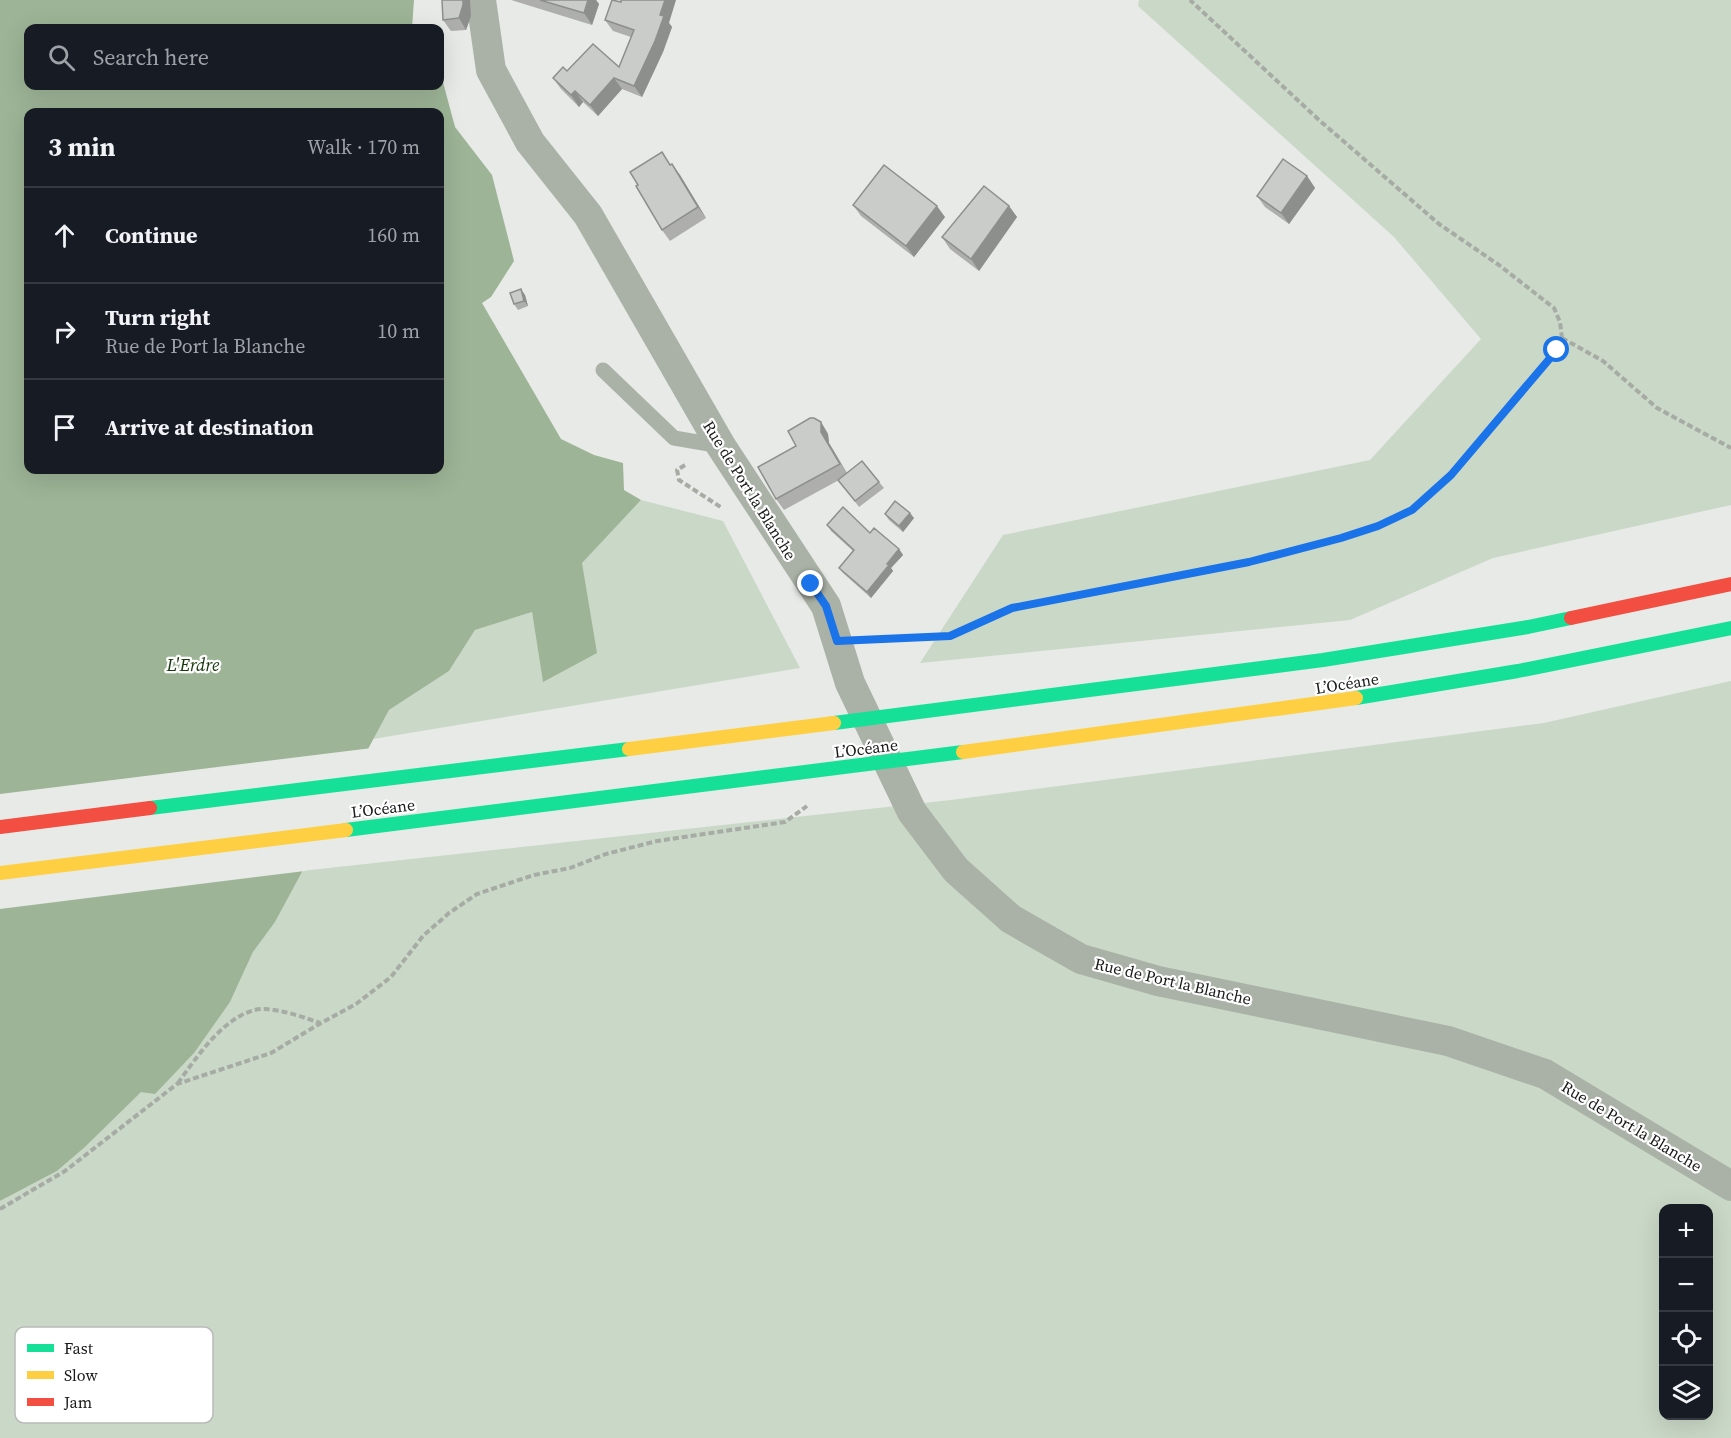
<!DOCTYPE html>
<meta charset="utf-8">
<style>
:root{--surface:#171b24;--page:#242831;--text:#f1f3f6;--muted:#9ea1a6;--line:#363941}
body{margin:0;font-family:"Source Serif 4",serif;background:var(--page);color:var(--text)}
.controls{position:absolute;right:18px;bottom:18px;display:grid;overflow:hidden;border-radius:12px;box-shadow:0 6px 24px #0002}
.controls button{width:54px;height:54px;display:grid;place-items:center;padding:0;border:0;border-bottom:2px solid var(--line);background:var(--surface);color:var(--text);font:30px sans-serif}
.stop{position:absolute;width:18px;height:18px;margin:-14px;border:4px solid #1a73e8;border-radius:50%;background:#fff}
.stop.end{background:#1a73e8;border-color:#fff;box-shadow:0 2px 6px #0008}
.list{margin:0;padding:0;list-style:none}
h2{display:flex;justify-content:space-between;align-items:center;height:78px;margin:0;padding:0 24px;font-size:26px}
h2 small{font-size:20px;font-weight:400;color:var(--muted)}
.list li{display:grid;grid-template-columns:39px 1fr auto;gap:18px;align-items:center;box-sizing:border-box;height:96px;padding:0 24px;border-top:2px solid var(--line)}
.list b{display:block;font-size:22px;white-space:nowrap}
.list p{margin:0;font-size:20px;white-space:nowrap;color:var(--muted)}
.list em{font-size:20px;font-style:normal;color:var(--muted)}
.icon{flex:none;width:33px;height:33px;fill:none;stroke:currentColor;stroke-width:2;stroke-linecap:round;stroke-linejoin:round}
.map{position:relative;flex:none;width:1731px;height:1438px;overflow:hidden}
.search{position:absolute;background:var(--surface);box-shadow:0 6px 24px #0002;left:24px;top:24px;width:420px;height:66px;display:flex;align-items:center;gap:15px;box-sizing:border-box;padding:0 21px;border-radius:12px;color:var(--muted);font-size:22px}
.panel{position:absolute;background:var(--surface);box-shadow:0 6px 24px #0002;left:24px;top:108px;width:420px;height:366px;border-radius:12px}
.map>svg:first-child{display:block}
</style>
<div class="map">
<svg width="1731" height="1438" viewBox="0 0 1731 1438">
<rect width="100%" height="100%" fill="#e7eae6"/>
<path fill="#cad8c7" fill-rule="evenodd" d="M1139 0H1731V505L1493 558 1350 620 920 663 1003 535 1370 460 1481 339 1394 237 1138 6Z
M641 500 723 521 800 668 373 739 389 710 449 671 475 630 532 612 543 681 596 653 581 563Z
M1731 681V1438H0V1201L57 1171 85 1147 230 1002 253 952 275 922 301 871 951 800 1544 723ZM1664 1208H1708V1416H1664Z"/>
<path fill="#9db496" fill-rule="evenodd" d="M0 0H414L412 28H28V86H440V71L455 127 492 175 514 261 491 297 482 303 561 439 594 455 623 463 624 490 641 500 582 563 597 653 543 682 532 612 475 630 449 671 389 710 275 922 253 952 230 1002 194 1053 155 1094 141 1092 85 1147 57 1171 0 1201ZM28 112H440V470H28Z"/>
<path fill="#e7eae6" d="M372 748 305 871 0 909V794Z"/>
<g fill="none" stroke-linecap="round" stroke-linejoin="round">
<path stroke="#a6aba4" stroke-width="4" stroke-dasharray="6 3" stroke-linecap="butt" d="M1562 338 1603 361 1657 408 1731 448
M685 465 677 470 679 480 722 508
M868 640 950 636 1012 608 1249 562 1341 538 1378 526 1412 510 1451 475 1557 349 1562 338 1560 322 1554 308 1499 265 1439 224 1319 120 1190 0
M178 1083C196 1058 229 1008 265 1009 283 1010 303 1017 320 1023
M0 1209 65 1171 177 1084 271 1053 321 1023 356 1004 391 977 423 936 449 913 477 894 534 875 570 868 606 854 657 841 785 822 807 806"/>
<path stroke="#aab2a7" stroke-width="15" d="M603 370 674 438 721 446"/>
<path stroke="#aab2a7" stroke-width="30" d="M481 0 491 70 530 142 588 215 721 446 826 606 850 683 912 812 956 870 1011 919 1081 959 1158 981 1448 1041 1545 1074 1731 1186"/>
<path stroke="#16e098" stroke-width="14" d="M1356 698 1518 671 1731 628
M834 723 1323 660 1528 627 1571 618
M150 808 629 749
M346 830 963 752"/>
<path stroke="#ffcf43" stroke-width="14" d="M629 749 834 723
M963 752 1356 698
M0 873 346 830"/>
<path stroke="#f24e42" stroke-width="14" d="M1571 618 1731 584
M0 827 150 808"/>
</g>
<path fill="#aeafad" d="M442 0H470L471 16 466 30 451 31 443 20Z
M511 0H596L599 4 592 25Z
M605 20 669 23 672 27 663 52 642 97 622 89 598 116 583 102 579 107 561 89 553 78 567 71 619 67 631 37 613 31Z
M671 165 680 175 706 218 670 241 662 230Z
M1307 176 1315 188 1289 224 1265 207 1257 196Z
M853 205 945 217 914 257 861 216Z
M1009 206 1017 217 979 271 950 249 942 237Z
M525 295 528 306 518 310 514 304Z
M821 422 828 434 829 443 847 473 879 482 884 488 859 507 839 480 784 510 776 499 796 446Z
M885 514 914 518 903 532 889 520Z
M827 525 870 533 899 549 903 555 891 568 893 571 871 598 843 573 839 568 853 551 831 531Z"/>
<path fill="#8d8f8d" d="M463 0H470L471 16 466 30 459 18Z
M588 0H596L599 4 592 25 584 13Z
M665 0H676L669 23 672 27 663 52 642 97 634 86Z
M614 78 622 89 598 116 590 105Z
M575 91 583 102 579 107 571 95Z
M672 164 680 175 706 218 698 207Z
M1307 176 1315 188 1289 224 1281 213Z
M937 206 945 217 914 257 906 246Z
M1009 206 1017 217 979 271 971 259Z
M521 289 525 295 528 306 524 301Z
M821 422 828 434 829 443 848 475 821 432Z
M910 513 914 518 903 532 899 526Z
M899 549 903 555 891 568 893 571 871 598 867 592 887 564Z"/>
<path fill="#caccc9" stroke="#8d8f8d" stroke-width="1.5" d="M442 0H463V5L459 18 443 20Z
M540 0H588L584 13Z
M612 0 621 2V0H665L660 15 664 16 655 41 634 86 614 78 590 105 575 91 571 95 553 78 563 67 567 71 593 44 619 67 634 30 605 20Z
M662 152 670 165 672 164 698 207 662 230 636 186 638 185 630 172Z
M1283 159 1307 176 1281 213 1257 196Z
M884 165 937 206 906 246 853 205Z
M984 186 1009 206 971 259 942 237Z
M521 289 524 301 514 304 510 293Z
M810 418H814L821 422V432L840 464 776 499 758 467 796 446 788 431Z
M862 461 879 482 855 501 838 480Z
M895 501 910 513 899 526 885 514Z
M843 507 870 533 874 528 899 549 887 564 889 565 867 592 839 568 854 550 827 525Z"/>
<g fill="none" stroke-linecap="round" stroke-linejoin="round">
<path stroke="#1a73e8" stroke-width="8" d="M811 584 826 606 837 641 950 636 1012 608 1249 562 1341 538 1378 526 1412 510 1451 475 1557 350"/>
</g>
<g text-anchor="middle" stroke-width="4.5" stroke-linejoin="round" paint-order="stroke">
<g font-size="16" fill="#181a18" stroke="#fff">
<text transform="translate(750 490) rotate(58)" y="6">Rue de Port la Blanche</text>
<text transform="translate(1347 683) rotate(-9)" y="6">L’Océane</text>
<text transform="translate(866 748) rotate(-7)" y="6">L’Océane</text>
<text transform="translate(383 808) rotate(-7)" y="6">L’Océane</text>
<text transform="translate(1173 981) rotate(13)" y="6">Rue de Port la Blanche</text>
<text transform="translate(1632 1126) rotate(31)" y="6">Rue de Port la Blanche</text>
</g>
<g font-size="18" font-style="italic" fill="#16370b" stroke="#fff">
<text x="193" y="671">L'Erdre</text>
</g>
</g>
<rect x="15" y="1327" width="198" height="96" rx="9" fill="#fff" stroke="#bababa" stroke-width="1.5"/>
<rect x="27" y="1344" width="27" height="8" fill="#16e098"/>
<rect x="27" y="1371" width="27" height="8" fill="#ffcf43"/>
<rect x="27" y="1398" width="27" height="8" fill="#f24e42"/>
<g font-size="16" fill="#181a18">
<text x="64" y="1354">Fast</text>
<text x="64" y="1381">Slow</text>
<text x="64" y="1408">Jam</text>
</g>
</svg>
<div class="controls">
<button>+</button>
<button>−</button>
<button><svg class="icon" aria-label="locate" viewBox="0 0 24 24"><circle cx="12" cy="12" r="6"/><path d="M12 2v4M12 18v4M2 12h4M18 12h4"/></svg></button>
<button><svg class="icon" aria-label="layers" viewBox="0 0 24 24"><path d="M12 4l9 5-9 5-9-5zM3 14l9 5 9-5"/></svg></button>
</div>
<div class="stop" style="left:1557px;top:350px"></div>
<div class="stop end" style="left:811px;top:584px"></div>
<div class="search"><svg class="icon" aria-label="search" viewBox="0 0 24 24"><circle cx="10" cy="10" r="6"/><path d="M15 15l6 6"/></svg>Search here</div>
<section class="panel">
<h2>3 min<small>Walk · 170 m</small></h2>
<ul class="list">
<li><svg class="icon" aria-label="ahead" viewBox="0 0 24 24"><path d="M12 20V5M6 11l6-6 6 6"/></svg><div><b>Continue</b></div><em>160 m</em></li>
<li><svg class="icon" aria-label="right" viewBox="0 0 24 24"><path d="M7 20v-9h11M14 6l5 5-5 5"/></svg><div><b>Turn right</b><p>Rue de Port la Blanche</p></div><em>10 m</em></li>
<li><svg class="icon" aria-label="arrive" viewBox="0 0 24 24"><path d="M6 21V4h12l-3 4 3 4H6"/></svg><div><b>Arrive at destination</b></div></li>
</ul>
</section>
</div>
